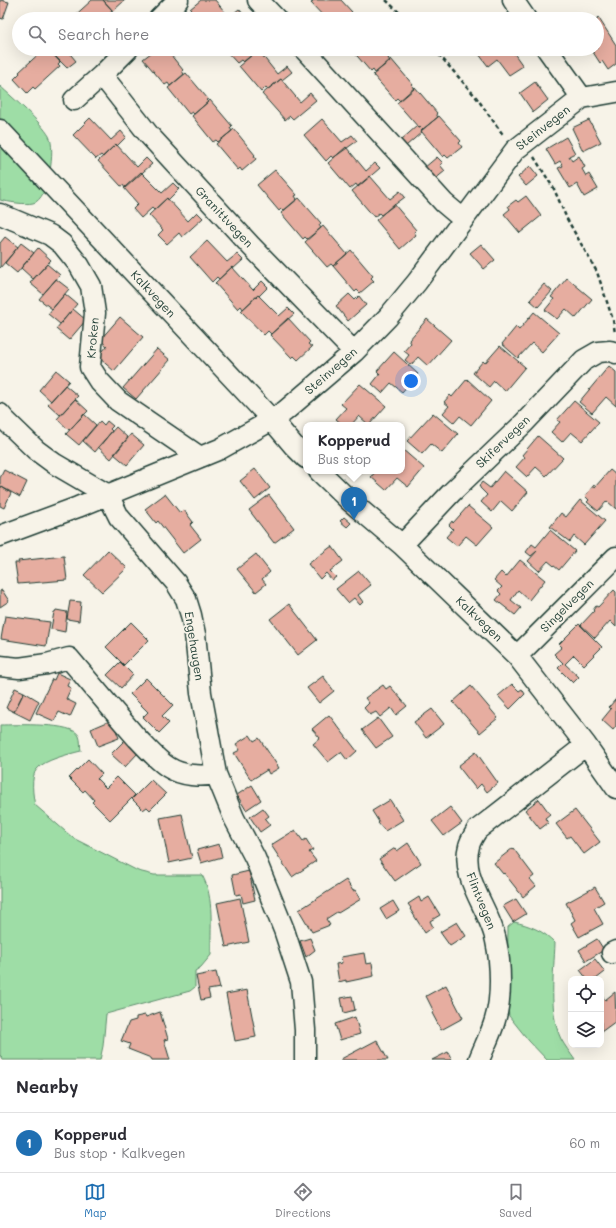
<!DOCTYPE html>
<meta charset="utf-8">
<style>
:root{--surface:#fff;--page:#f2f2f3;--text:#2b2b33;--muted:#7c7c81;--line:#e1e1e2;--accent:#1f6fb2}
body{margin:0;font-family:Mali,sans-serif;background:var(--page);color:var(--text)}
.controls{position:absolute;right:12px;bottom:12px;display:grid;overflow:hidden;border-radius:8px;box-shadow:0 4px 16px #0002}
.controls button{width:36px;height:36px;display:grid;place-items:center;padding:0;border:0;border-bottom:1px solid var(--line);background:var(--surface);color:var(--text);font:20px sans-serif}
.you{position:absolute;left:411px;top:381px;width:14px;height:14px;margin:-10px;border:3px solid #fff;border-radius:50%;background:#1a73e8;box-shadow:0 0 0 6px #1a73e833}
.badge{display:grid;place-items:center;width:26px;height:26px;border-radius:50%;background:var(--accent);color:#fff;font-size:13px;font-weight:700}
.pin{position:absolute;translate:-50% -33px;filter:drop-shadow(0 1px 2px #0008)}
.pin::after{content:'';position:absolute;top:21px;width:14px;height:12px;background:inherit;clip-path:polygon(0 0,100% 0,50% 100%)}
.popup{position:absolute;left:303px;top:422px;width:102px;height:52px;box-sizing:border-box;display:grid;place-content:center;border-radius:8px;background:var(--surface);filter:drop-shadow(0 1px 3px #0005);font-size:13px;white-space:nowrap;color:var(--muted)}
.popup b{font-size:15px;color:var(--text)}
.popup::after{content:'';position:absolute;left:50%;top:100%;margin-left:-8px;border:8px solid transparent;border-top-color:var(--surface)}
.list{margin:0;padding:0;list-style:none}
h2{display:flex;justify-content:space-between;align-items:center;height:52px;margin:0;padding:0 16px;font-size:17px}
h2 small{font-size:13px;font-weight:400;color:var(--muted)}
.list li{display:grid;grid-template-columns:26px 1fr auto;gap:12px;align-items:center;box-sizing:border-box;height:60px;padding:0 16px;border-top:1px solid var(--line)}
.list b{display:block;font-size:15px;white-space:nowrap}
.list p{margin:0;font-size:13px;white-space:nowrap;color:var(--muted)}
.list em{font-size:13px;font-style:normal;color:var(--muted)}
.icon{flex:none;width:22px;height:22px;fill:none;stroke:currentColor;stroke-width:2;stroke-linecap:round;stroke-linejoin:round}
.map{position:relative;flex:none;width:616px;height:1060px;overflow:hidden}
.search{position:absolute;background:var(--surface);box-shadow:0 4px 16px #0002;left:12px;right:12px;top:12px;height:44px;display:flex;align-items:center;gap:10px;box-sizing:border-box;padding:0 14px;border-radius:22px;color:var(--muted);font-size:15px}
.sheet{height:112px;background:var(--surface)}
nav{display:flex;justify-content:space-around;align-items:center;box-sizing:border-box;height:56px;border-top:1px solid var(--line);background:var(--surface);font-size:11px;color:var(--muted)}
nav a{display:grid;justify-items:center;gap:2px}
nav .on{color:var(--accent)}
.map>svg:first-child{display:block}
</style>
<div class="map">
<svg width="616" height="1060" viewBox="0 0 616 1060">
<rect width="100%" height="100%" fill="#f7f3e8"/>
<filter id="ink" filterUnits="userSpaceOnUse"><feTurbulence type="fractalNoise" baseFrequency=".025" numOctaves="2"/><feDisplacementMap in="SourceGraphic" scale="8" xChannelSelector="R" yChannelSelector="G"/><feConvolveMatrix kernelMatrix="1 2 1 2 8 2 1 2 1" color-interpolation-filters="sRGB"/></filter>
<g filter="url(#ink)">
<path fill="#9edda6" stroke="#5e8d6d" d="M0 86C13 98 41 122 49 136 56 148 49 200 33 203 25 205 8 202 0 200Z
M0 725C15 725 74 722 79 736 81 740 80 747 81 751 69 754 44 760 37 769 30 776 33 797 35 805L73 838 138 871 154 875H202C215 898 210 929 211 955L201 967 195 971V987L190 991 106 1014 103 1046 100 1060H3L0 1055Z
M514 922C529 925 544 931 555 943 554 972 548 1012 561 1039 565 1046 570 1053 575 1060H547L529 1041 509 1016 507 1000 508 927Z"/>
<path fill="#e6ada0" stroke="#1f3d34" d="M0 0 9 2 3 19 0 18Z
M92 0H103L112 10 110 12 112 14 107 19H71Z
M103 0H125L113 11Z
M201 0H215L229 17 239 9 244 15 240 19H199L190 9Z
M314 0H341L352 12 350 14 353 18 351 19H326L311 3Z
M569 13 573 19H559Z
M598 17 616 45V64L608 70 602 61 600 63 591 49H597V19H596Z
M44 49H48L60 62 58 64 60 66 35 89 33 87 27 93 14 79 20 73 19 72Z
M48 49H77L71 55 76 61 67 68Z
M156 49H166L183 70 182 71 184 74 170 86 168 83 165 85 143 59Z
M224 49H261L258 51V50L243 62 241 60 237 63Z
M351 49H383L389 57 388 58 390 61 375 73 373 70 371 72Z
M475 49H511L523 66 509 75 497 59 488 66Z
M258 50 277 74 287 66 292 72 282 80 281 79 268 89 266 87 261 92 239 66Z
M391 59 413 85 412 86 414 89 400 101 397 98 395 100 373 75Z
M186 73 208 99 206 100 208 102 194 114 192 112 189 114 168 88Z
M281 79 300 102 310 93 316 100 293 119 290 116 285 120 262 94Z
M535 82 548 100 533 112 520 93Z
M415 87 437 113 436 114 438 117 423 129 421 127 419 128 397 103Z
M210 100 232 126 230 128 232 131 218 142 216 140 213 142 192 116Z
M439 116 461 141 459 143 462 147 448 158 445 155 443 157 421 131Z
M90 118 111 140 121 131 126 137 117 146 116 144 103 157 101 155 96 159 73 135Z
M322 119 342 142 352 135 357 141 333 158 331 156 326 161 304 135Z
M589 120 601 142 583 151 572 128Z
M417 126 419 128 421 127 423 129 421 131 422 132 406 146 401 140Z
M234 129 255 155 254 156 256 159 242 171 240 168 238 170 216 144Z
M566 137 575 153 569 156 572 161 579 156 585 167 582 169 586 176 589 174 598 189 584 197 577 184 570 188 558 168 563 166 560 161 555 164 546 149Z
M116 144 137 167 146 158 152 164 125 188 123 185 121 186 98 161Z
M346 147 366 171 375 163 380 168 358 187 356 184 350 189 328 163Z
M437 157 443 163 440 165 445 171 434 180 424 168Z
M530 166 538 176 526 186 518 177Z
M275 170 297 195 295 196 297 199 283 211 281 209 279 211 257 185Z
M141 172 162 193 173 183 179 189 168 200 167 198 154 210 152 208 141 218 133 209 138 204 124 188Z
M370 176 390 199 400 191 405 197 381 215 379 213 374 217 352 191Z
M526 196 541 216 520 233 504 214 510 209 508 206 516 200 518 202Z
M167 198 188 221 197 212 203 218 182 237 179 233 167 244 158 235 163 230 149 215Z
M299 198 321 223 319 225 321 228 307 239 305 237 303 239 281 213Z
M394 204 416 230 414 232 416 235 400 249 376 220Z
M323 226 347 254 333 266 331 264 327 267 305 242Z
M5 237 18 247 0 268V243Z
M207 241 227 262 237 254 243 260 233 269 232 267 219 279 217 277 212 282 190 257Z
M21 243 34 253 17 273 5 263Z
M481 244 495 260 484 269 470 253Z
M38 248 51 260 33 279 21 268Z
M351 250 373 276 371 278 374 281 360 293 357 290 355 292 333 266Z
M47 264 60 275 43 294 30 283Z
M232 267 253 290 262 281 268 287 259 296 258 295 243 309 241 306 238 309 215 283Z
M567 278 592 299 576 318 566 309 557 319 545 310 554 299 551 297Z
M56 279 69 289 52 309 39 299Z
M544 284 552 291 538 307 530 300Z
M65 294 77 304 60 324 48 314Z
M349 294 355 300 359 296 366 305 348 321 336 306Z
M258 295 279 316 288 308 294 314 271 334 268 331 264 335 241 311Z
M73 309 86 320 69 340 56 329Z
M534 312 559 333 542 352 532 343 518 358 502 344 516 327 519 330Z
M120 317 143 337 114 371 98 357 107 346 100 340Z
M288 318 310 342 308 344 312 347 298 360 294 356 292 358 270 335Z
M427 319 451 340 428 366 418 357 411 365 405 360 409 355 404 351 411 343 409 340Z
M500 346 525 367 505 391 494 381 489 387 473 373 483 361 485 363Z
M157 349 170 360 136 399 123 388Z
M394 352 418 374 402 392 391 383 382 393 372 384 380 374 377 371Z
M609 366 616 372V406L606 397 592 413 579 402Z
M56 370 69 381 51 401 39 390Z
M467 379 491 401 471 425 460 416 454 423 443 413 449 406 444 402 450 395 452 397Z
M360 384 386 406 369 425 359 416 351 425H343L336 419 346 408 341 404Z
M65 385 78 396 60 415 48 404Z
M75 399 88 411 69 430 57 419Z
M574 401 599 422 582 441 571 432 562 442 551 432 560 422 557 420Z
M433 413 458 434 442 453 431 444 422 454 407 441Z
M84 414 96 425 79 445 66 434Z
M100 421 104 425 107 421 113 426 110 429 112 431 95 452 83 441Z
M116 427 128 438 111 459 98 447Z
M131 434 144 445 127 465 114 454Z
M538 436 563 458 546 476 536 467 527 477 516 467 525 457 522 455Z
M402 449 424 468 408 487 397 478 386 490 371 477 376 471H402Z
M255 469 270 488 255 500 240 481Z
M4 470 27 482 20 497 0 486V478Z
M610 470 616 475V509L607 501 598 511 587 502 589 500 585 496 594 485 595 487Z
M504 471 528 492 512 511 501 501 492 512 481 502 487 495 480 488V487L479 486 482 482 490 488Z
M0 486 11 493 4 508 0 506Z
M165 494 180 513 184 510 193 522 190 525 201 539 183 553 158 521 156 523 145 509Z
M269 495 294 528 274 543 249 510Z
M580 500 605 521 584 545 574 536 570 542 550 527 561 513 566 517Z
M468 506 493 527 477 545 466 536 457 546 446 537 453 529 449 525 452 521 453 523Z
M344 517 351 523 347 527 340 521Z
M550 530 575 551 559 570 548 561 539 571 528 561 537 551 531 556 526 552 532 544 536 547Z
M332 546 343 561 330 571 336 577 332 580 326 573 320 579 308 564Z
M108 550 127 568 102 592 84 575Z
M256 554 270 572 262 579 266 584 256 592 237 569Z
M64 556 67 580 18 584 15 563H19L18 561Z
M520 560 545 580 529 600 518 590 511 600 521 608 515 615 496 600 501 594 498 591 502 587 494 580 501 572 506 577Z
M359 571 371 585 358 595 363 602 360 605 354 598 348 603 336 589Z
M2 590 9 601 0 607V591Z
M614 590 616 592V627L610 621 595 638 581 625 594 611 593 610 596 606 598 607Z
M70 601 81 602 79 621 67 619Z
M289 604 317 640 298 655 270 619Z
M56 610 67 612 65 632 51 629 54 612H55Z
M5 616 50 622 46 646 1 639Z
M131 622 149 640 124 665 106 647Z
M579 624 602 647 584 665 574 655 565 664 579 677 573 683 558 668 563 663 554 654 562 647 559 644Z
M120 662 133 675 121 688 107 675Z
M57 673 70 679 67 686 71 688 66 699 76 704 70 717 59 712 54 721 36 713 52 679 54 680Z
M323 676 334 691 319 703 307 688Z
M146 678 173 705 162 716 169 723 159 733 143 717 148 712 130 694Z
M512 684 519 691 522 689 525 694 510 709 498 696Z
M383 685 386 689 390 686 407 706 396 715 391 708 380 717 376 712 370 715 364 708 369 703 365 698Z
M471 686 498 718 480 733 453 702Z
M15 688 24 692 14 712 6 708Z
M24 692 39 701 30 720 14 712Z
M616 699V726L613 730 602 720 611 709 609 707Z
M432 709 444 724 426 738 414 722Z
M329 715 357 751 347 760 341 752 328 762 313 744 320 738 312 729Z
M378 718 392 737 376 748 362 730Z
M112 720 119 738 98 746 91 729Z
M250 735 254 741 259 738 279 768 269 774 267 770 251 780 234 753 240 750 236 744Z
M125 740 138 753 125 767 111 754Z
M476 752 498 783 487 792 481 784 476 789 458 766Z
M88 759 102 774 97 779 106 788 117 777 135 795 110 820 92 802 94 800 85 790 83 792 69 778Z
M151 780 166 794 150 810 147 807 143 810 132 799Z
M252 785 261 800 246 810 237 795Z
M539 799 550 814 545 818 548 823 540 829 525 810Z
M390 800 403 820 385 831 378 823 379 822 372 811Z
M450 807 462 823 444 836 432 821Z
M263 808 269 816 265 819 270 825 260 832 250 817Z
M575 810 600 842 584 854 570 836 567 838 556 824Z
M182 814 192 858 169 863 160 818Z
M295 830 303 841 306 839 313 850 309 852 316 861 292 877 271 845Z
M408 843 421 863 395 881 379 859 395 848 397 851Z
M219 844 222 857 201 863 197 850Z
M513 848 534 876 530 879 536 886 523 897 504 873 503 874 494 863Z
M249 871 255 900 243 903 241 894 236 895 232 875Z
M346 880 353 891 355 890 361 899 338 913 337 912 326 919 330 925 312 932 299 910Z
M595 887 604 902 594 908 603 924 579 937 571 923 575 920 566 903Z
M419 897 421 902 429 897 440 915 430 921 433 927 425 933 410 909 411 908 408 904Z
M240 898 249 942 226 947 217 903Z
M516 899 526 914 513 922 503 906Z
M393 901 399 911 386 919 380 909Z
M457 922 466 936 450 946 440 932Z
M310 938 315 950 306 957 300 941Z
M597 939 604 950 586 961 579 950Z
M364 953 366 964 372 963 374 976 346 982V980L339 982 336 964 342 963 341 957Z
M595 959 605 972 596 979H587L580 970Z
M216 972 220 988 208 990 210 998 201 1000 196 976Z
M446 985 463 1018 441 1030 432 1013 434 1012 426 996Z
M247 990 256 1037 235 1041 226 994Z
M615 992 616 1021 601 1032V995L605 1000Z
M352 996 355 1010 344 1013 341 998Z
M160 1012 168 1039 164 1040 170 1060H152L151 1058 128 1049 130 1044 121 1041 129 1022 136 1020V1017L145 1015 146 1017Z
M355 1017 360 1034 340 1040 335 1024Z
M377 1040 388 1060H341V1059Z
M448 1052 452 1060H432Z"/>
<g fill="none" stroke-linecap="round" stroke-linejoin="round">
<defs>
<path id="minor" d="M258 0 276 19
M513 0 526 19
M159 19 178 0
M128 49 102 75 149 135 251 246 354 352
M304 49 444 203 463 219
M547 49 582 98 616 92
M74 100 102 75
M0 130 272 420 294 446 306 458
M0 214 50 235 62 244 79 265 91 286 95 313 90 367 99 381 118 401 200 457
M0 414 5 420 36 450 55 464 108 495 119 517 176 583 186 599 191 615 195 634 201 693 216 774 234 818 255 858 284 930 301 982 305 1030V1060
M319 471 350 501 402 545 517 656 586 745 616 788
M0 536 78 507 220 449 272 420 285 411 354 352 388 317 417 282 515 150 582 98
M402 545 452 492 522 425 584 360 598 352 610 351 616 353
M517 656 616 557
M0 666 19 668 47 664 69 658C92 685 114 712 137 738 147 748 157 760 168 767 182 776 201 777 216 774
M612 953 616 951
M479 1060C484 1047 491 1034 495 1020 502 998 501 964 496 941 490 909 460 879 469 846 470 841 474 835 477 830L586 745"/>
</defs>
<use href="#minor" stroke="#1f3d34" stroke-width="23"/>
<path stroke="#1f3d34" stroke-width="2.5" stroke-dasharray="4 3" stroke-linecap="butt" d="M386 0 406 19
M434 49 476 97 504 136
M534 157 554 189 567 219 597 272 613 320 615 333"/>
<use href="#minor" stroke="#f7f3e8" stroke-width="20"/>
</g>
</g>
<g text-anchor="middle" stroke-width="3.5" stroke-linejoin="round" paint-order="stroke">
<g font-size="12" fill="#1f3d34" stroke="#f7f3e8">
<text transform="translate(543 128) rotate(-38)" y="4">Steinvegen</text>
<text transform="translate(224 217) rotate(47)" y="4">Granittvegen</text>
<text transform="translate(153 294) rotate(47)" y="4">Kalkvegen</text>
<text transform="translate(93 338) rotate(-85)" y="4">Kroken</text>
<text transform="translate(331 371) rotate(-41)" y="4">Steinvegen</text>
<text transform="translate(503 442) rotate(-44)" y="4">Skifervegen</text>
<text transform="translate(567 606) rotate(-45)" y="4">Singelvegen</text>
<text transform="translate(479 619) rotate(44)" y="4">Kalkvegen</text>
<text transform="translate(194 646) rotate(81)" y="4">Engehaugen</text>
<text transform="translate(481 901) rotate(68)" y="4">Flintvegen</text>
</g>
</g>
</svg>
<div class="controls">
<button><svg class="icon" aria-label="locate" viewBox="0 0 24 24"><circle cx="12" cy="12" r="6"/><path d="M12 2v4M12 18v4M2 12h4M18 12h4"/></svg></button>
<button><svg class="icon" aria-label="layers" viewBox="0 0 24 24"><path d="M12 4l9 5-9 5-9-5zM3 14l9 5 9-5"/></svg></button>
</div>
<div class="you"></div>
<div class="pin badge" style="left:354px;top:520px">1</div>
<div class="popup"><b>Kopperud</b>Bus stop</div>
<div class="search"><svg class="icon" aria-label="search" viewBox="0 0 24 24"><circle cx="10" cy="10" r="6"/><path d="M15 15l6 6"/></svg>Search here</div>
</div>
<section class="sheet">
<h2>Nearby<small></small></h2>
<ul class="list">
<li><span class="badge">1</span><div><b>Kopperud</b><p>Bus stop · Kalkvegen</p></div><em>60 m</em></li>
</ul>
</section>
<nav>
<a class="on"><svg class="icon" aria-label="map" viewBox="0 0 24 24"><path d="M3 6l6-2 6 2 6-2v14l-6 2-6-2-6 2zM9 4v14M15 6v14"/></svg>Map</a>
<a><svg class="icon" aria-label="directions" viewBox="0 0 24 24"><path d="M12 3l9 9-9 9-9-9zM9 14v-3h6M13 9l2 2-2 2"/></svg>Directions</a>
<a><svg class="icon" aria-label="saved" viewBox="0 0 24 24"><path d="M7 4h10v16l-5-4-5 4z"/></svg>Saved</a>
</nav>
